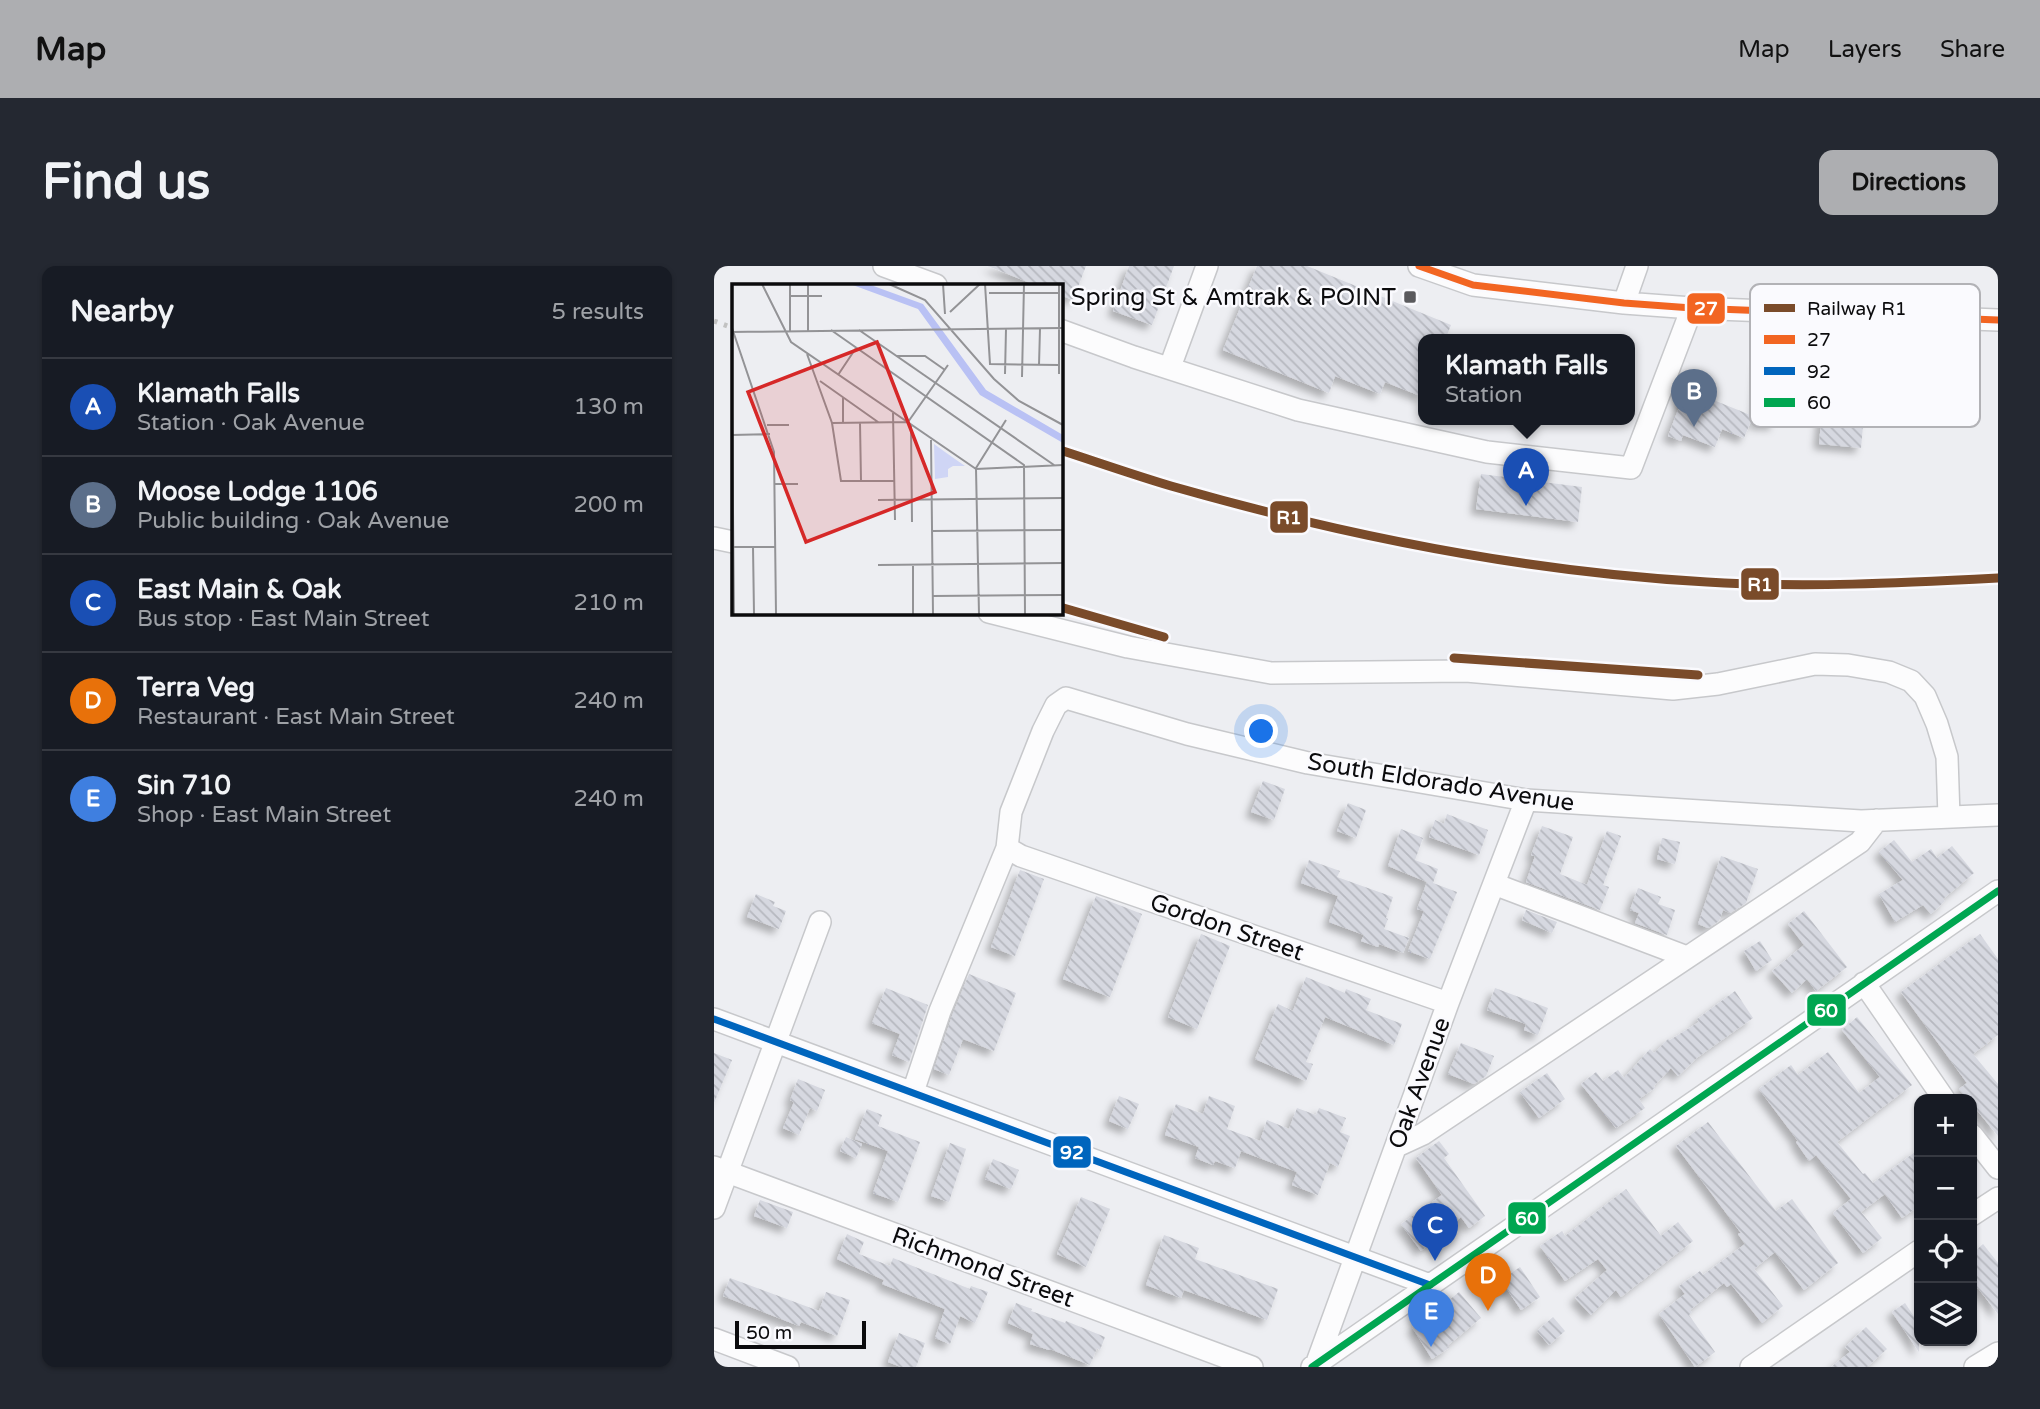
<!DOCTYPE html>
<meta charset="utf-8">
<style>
:root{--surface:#171b24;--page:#242831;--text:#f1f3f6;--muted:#9ea1a6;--line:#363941;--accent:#adaeb1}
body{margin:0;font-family:"Varela Round",sans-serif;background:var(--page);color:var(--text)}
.controls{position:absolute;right:21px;bottom:21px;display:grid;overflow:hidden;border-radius:14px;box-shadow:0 2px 5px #0004}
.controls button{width:63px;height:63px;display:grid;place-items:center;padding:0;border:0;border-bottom:2px solid var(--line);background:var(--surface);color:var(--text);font:35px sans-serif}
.scale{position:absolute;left:21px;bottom:18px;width:131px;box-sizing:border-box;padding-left:7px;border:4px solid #0b0b0d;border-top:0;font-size:19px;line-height:24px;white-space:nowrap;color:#0b0b0d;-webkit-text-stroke:5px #fafafe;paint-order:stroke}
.you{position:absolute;left:548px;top:466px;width:24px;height:24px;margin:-18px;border:5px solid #fff;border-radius:50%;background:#1a73e8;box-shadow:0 0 0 10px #1a73e833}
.badge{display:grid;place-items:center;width:46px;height:46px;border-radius:50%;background:var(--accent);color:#fff;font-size:23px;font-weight:700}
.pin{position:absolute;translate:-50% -58px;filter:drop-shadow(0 2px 4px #0008)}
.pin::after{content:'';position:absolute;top:37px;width:24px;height:21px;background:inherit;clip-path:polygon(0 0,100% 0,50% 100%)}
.popup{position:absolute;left:704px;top:68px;width:217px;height:91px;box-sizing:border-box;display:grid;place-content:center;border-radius:14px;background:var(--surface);filter:drop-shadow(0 2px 5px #0005);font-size:23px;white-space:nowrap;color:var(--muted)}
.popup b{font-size:26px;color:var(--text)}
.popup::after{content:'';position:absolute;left:50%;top:100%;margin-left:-14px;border:14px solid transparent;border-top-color:var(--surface)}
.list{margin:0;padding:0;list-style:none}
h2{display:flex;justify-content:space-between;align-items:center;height:91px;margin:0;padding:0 28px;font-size:30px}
h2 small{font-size:23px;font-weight:400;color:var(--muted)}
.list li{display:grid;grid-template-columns:46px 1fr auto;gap:21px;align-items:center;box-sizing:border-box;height:98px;padding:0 28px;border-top:2px solid var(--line)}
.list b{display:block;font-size:26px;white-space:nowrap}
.list p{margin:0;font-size:23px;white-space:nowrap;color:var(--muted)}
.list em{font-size:23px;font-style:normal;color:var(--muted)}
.icon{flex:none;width:38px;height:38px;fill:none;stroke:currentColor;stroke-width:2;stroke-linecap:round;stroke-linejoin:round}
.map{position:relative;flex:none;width:1284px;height:1101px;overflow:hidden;border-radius:14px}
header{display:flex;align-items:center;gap:42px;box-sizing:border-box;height:98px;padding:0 35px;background:var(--accent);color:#111}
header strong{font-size:33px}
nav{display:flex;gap:38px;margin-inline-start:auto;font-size:24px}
.intro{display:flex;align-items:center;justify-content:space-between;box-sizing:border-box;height:168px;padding:0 42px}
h1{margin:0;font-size:49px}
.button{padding:18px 32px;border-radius:14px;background:var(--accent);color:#111;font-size:24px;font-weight:700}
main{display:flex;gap:42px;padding:0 42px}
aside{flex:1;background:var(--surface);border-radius:14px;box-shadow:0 2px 5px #0004}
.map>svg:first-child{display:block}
</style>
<header>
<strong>Map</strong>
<nav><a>Map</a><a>Layers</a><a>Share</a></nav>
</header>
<div class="intro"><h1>Find us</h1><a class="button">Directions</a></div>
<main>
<aside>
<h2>Nearby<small>5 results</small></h2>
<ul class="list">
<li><span class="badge" style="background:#1a4fb4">A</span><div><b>Klamath Falls</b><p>Station · Oak Avenue</p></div><em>130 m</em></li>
<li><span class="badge" style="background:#5c6f8a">B</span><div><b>Moose Lodge 1106</b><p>Public building · Oak Avenue</p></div><em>200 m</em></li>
<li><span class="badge" style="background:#1a4fb4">C</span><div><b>East Main &amp; Oak</b><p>Bus stop · East Main Street</p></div><em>210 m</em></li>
<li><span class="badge" style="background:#e8710a">D</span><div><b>Terra Veg</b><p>Restaurant · East Main Street</p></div><em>240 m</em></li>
<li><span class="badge" style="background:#3f7fe0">E</span><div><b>Sin 710</b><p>Shop · East Main Street</p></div><em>240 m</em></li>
</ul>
</aside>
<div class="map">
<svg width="1284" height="1101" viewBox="0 0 1284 1101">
<defs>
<pattern id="building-back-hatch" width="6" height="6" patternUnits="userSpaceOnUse" patternTransform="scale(1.75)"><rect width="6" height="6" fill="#d6d8e0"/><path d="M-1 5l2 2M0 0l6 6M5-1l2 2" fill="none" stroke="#b6b8bf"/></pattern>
<filter id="shadow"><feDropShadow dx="-5.5" dy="5.5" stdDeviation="3.5" flood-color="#0004"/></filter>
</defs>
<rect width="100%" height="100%" fill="#edeef2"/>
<path fill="url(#building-back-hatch)" filter="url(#shadow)" d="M274 0H372L359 34 346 29V19H321Z
M415 0H460L438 59 399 45Z
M543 0H593L737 59 731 74H709V131L671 116 666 128 621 110 615 127 509 84Z
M1113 90 1155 94 1147 182 1105 178Z
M1046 94 1074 96 1071 135 1063 134 1061 159 1041 158Z
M972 123 1039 150 1030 172 1008 163 1001 181 969 169 967 175 954 170Z
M767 208 868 221 864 256 762 243Z
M549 515 571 523 560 554 537 546Z
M634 537 652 544 642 572 623 565Z
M733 548 774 564 765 589 715 571 721 554 730 558Z
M828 560 859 571 846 608 873 619 893 565 907 570 889 619 895 621 886 644 812 616 821 590 817 589Z
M687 563 709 572 701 594 724 603 719 617 743 626 716 693 694 685 710 645 703 643 713 616 674 600Z
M948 572 966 576 961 598 943 593Z
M1180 574 1198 596 1217 583 1223 592 1238 580 1260 607 1229 633 1231 635 1217 648 1209 639 1181 656 1165 628 1189 614 1165 586Z
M1007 590 1044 603 1032 637 1016 647 1009 644 1005 655 994 662 984 658Z
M595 594 626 605 623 611 679 631 672 652 674 653 670 663 695 672 689 687 665 678 664 681 647 675 650 669 615 656 624 630 587 617Z
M306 604 330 613 301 690 277 681Z
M924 622 947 631 944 638 961 644 953 669 921 657 925 647 916 644Z
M42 628 61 636 59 640 72 645 65 663 33 651Z
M382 630 428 648 396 731 349 713Z
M812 644 843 656 838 667 808 654Z
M1090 645 1133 701 1102 725 1093 713 1078 727 1058 705 1090 679 1074 658Z
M487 668 516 680 483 763 454 751Z
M1266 668 1284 693V769L1259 788 1284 818V870L1258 838V833H1253L1245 823 1253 817 1187 726Z
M1046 675 1058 694 1042 705 1030 685Z
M255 708 302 727 280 785 249 773 235 809 220 803 238 750Z
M592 711 631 727 632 723 657 733 652 744 688 758 680 779 611 751 592 796 599 798 592 815 541 793 564 738 579 745Z
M172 722 214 739 195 796 178 789 186 768 158 757Z
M781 722 834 742 824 769 810 764 812 758 773 744Z
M1021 725 1039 752 984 791 964 810 957 802 940 820 941 822 925 833 931 842 902 862 867 818 882 806 889 815 904 804 910 812 936 783 940 787 954 773 956 774 985 756 983 753Z
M1143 751 1198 819 1123 876 1149 908 1151 907 1159 917 1205 883V940L1188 952 1171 928 1147 946 1168 972 1149 987 1119 947 1137 933 1102 889 1095 895 1082 876 1084 875 1045 823 1077 799 1084 809 1114 786 1145 827 1166 811 1128 764Z
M747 777 780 790 772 810 760 818 734 808Z
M0 787 18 794 0 837Z
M833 807 851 833 825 852 806 826Z
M84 813 111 824 103 845 96 842 85 869 69 862 80 836 76 834Z
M405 830 425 838 414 863 395 855Z
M495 830 521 840 513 863 546 875 553 854 575 863 583 842 602 849 605 842 632 852 626 866 636 870 624 901 616 897 604 929 578 919 583 906 527 885 521 902 501 895 499 899 481 892 485 881 451 869 462 838 489 848Z
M153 843 168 849 164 860 206 876 184 936 159 927 174 885 141 873Z
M994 856 1062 945 1078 933 1124 997 1090 1024 1061 986 1040 1003 1069 1040 1048 1057 1017 1018 1013 1021 1010 1017 976 1044 978 1046 975 1049 1001 1086 981 1101 945 1048 971 1028 965 1020 986 1005 989 1009 1031 978 1024 968 1027 967 962 880Z
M132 871 148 878 142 892 126 885Z
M725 875 735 888 730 892 771 950 755 962 747 951 707 985 687 958 728 929 702 892Z
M236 877 252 883 235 936 217 930Z
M279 893 305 904 297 923 271 913Z
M912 923 947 970 964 956 979 975 907 1031 902 1024 877 1049 861 1032 893 1004 884 993 851 1015 826 980 848 965 851 970Z
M367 931 396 943 372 1001 343 988Z
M46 934 79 946 73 962 40 950Z
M133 968 150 976 145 988 176 1000 179 992 256 1023 257 1020 274 1026 261 1057 246 1050 236 1078 221 1072 231 1043 168 1018 170 1014 123 993Z
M450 969 485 982 481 993 564 1023 553 1054 470 1024 467 1032 432 1019Z
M1269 978 1284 997V1048L1264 1022 1258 1026V988Z
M806 1001 826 1031 807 1044 787 1014Z
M16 1012 105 1045 112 1026 136 1034 123 1070 87 1056 85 1060 9 1030Z
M745 1026 767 1052 733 1080 735 1082 718 1093 698 1061 718 1048Z
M302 1037 318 1043 317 1045 351 1057 352 1055 391 1071 386 1084 383 1082 376 1099 336 1083 335 1084 316 1078 319 1068 294 1057Z
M1191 1037 1205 1058V1086L1178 1046Z
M839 1051 851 1065 835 1079 823 1065Z
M1152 1061 1173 1083 1153 1101H1117L1136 1086 1131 1081Z
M185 1067 211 1077 202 1101H187L174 1096Z"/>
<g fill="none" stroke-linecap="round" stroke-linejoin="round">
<defs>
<path id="minor" d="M170 0 222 19
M705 0 759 19 910 37 978 42 1284 54
M910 37 923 0
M346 64 420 91 584 144 773 186 917 202 978 42
M456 101 493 0
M0 272 19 276
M275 346 414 381 557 407 752 405 959 423 1004 418 1101 398 1134 399 1175 406 1197 415 1211 430 1223 458 1233 491 1235 551
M293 582 307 590 734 737
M780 618 973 691
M1150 717 1230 833
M0 753 716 1019
M199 826 226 745 293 582 297 546 329 465 342 439 352 432 473 468 594 497 812 534 1147 555 1284 549
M1258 869 1284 902
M683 880 709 868 1146 576 1163 554
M0 901 538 1101
M0 942 106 656
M1258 949 1284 932
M0 1073 74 1101
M602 1099 734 737 812 534
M598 1101 1284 625
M1037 1101 1205 985
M1261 1101 1284 1087"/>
</defs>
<use href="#minor" stroke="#c7c8cb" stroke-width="24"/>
<use href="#minor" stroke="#fcfcfd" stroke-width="21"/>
<path stroke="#c2c2c2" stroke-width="5" stroke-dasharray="3.5 7" stroke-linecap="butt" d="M0 55 19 62
M346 184C383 196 420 209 457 220 632 270 811 306 993 316 1090 322 1187 317 1284 312
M346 341 450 371
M740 392 984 409"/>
<defs>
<path id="bus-1" d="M705 0 759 19 910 37 978 42 1284 54"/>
<path id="bus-2" d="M0 753 716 1019"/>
<path id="bus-3" d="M598 1101 1284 625"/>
</defs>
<use href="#bus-1" stroke="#fafafe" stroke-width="12"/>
<use href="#bus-2" stroke="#fafafe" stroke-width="12"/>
<use href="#bus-3" stroke="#fafafe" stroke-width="12"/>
<use href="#bus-1" stroke="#f26522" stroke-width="7"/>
<use href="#bus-2" stroke="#0065bd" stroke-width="7"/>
<use href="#bus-3" stroke="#00a651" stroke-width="7"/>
<defs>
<path id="rail-1" d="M346 184C383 196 420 209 457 220 632 270 811 306 993 316 1090 322 1187 317 1284 312
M346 341 450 371
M740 392 984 409"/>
</defs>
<use href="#rail-1" stroke="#fafafe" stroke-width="14"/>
<use href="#rail-1" stroke="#7a4b2a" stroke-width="9"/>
</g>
<rect fill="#5a5a5d" stroke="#fafafe" stroke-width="2.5" x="689" y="24" width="14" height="14" rx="3.5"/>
<g text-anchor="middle" stroke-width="5" stroke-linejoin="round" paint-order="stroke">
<g font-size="24" fill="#0b0b0d" stroke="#fafafe" text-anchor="end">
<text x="682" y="39">Spring St &amp; Amtrak &amp; POINT</text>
</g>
<g font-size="24" fill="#0b0b0d" stroke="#fafafe">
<text transform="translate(727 516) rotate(9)" y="8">South Eldorado Avenue</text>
<text transform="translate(513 661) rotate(19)" y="8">Gordon Street</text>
<text transform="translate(705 817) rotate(-70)" y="8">Oak Avenue</text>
<text transform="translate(269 1001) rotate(20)" y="8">Richmond Street</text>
</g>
</g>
<g transform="translate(18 18)">
<rect width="331" height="331" fill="#edeef2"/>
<path d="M202 160 213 168 233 182H221L216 185V193L203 195Z" fill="#cfd5f5"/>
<path d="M118 0H136L191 20 254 106 331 151V159L248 111 186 25Z" fill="#b9c1f4"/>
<path fill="none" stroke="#939396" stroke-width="2" d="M30 0 59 58 244 185 247 330M58 0V47M76 0V47M157 0 193 16 262 95 287 117 331 141M211 0 213 30M253 0 258 80 327 81M327 0V90M257 9H327M58 12H90M218 28 248 0M0 44 42 168 44 330M99 46 292 181 293 330M127 46 322 181M0 48 331 44M75 70 100 139 109 197H162M165 72H193L213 86M307 81 308 45M273 90 274 45M106 91 124 64M290 93 292 0M88 97 146 138M111 114V139M0 126 2 330M161 129 163 236M176 138 216 81M100 139 176 138M128 139 129 197M35 141H57M179 141 180 238M0 151 38 150M199 156 201 330M244 184 274 136M244 185 331 181M43 200H66M146 216 331 214M200 247 331 246M0 263H44M21 263 22 330M146 281 331 279M181 281V330M201 312 331 311"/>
<path fill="#d62828" fill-opacity="0.15" stroke="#d62828" stroke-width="3.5" d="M145 58 203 208 74 258 16 108Z"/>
<rect width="331" height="331" fill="none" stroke="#0b0b0d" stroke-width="3.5"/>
</g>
<rect x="1036" y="18" width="230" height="143" rx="10" fill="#fafafe" stroke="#b2b2b6" stroke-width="2"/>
<rect x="1050" y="38" width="31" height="8" fill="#7a4b2a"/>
<rect x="1050" y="69" width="31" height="9" fill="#f26522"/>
<rect x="1050" y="101" width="31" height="8" fill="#0065bd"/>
<rect x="1050" y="132" width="31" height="9" fill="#00a651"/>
<g font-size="19" fill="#0b0b0d">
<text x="1093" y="49">Railway R1</text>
<text x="1093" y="80">27</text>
<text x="1093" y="112">92</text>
<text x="1093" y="143">60</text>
</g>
<g stroke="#fafafe" stroke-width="2.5">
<rect x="972" y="26" width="40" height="33" rx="7" fill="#f26522"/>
<rect x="555" y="234" width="40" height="34" rx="7" fill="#7a4b2a"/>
<rect x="1026" y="301" width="40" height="34" rx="7" fill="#7a4b2a"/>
<rect x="1092" y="727" width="41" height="34" rx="7" fill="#00a651"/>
<rect x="338" y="869" width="40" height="34" rx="7" fill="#0065bd"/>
<rect x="793" y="935" width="40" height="34" rx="7" fill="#00a651"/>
</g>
<g font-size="19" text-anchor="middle" font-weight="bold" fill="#fff">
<text x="992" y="49">27</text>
<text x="575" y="258">R1</text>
<text x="1046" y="325">R1</text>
<text x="1112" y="751">60</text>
<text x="358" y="893">92</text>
<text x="813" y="959">60</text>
</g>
</svg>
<div class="controls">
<button>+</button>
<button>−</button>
<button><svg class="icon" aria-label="locate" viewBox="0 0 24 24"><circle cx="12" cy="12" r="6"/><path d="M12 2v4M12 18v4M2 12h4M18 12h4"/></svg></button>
<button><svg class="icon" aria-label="layers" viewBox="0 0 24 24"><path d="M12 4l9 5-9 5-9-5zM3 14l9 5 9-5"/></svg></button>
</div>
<div class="scale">50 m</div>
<div class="you"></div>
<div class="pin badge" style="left:812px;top:240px;background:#1a4fb4">A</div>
<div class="popup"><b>Klamath Falls</b>Station</div>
<div class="pin badge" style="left:980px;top:161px;background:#5c6f8a">B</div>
<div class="pin badge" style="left:721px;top:995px;background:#1a4fb4">C</div>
<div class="pin badge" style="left:774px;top:1045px;background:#e8710a">D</div>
<div class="pin badge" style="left:717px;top:1081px;background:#3f7fe0">E</div>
</div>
</main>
